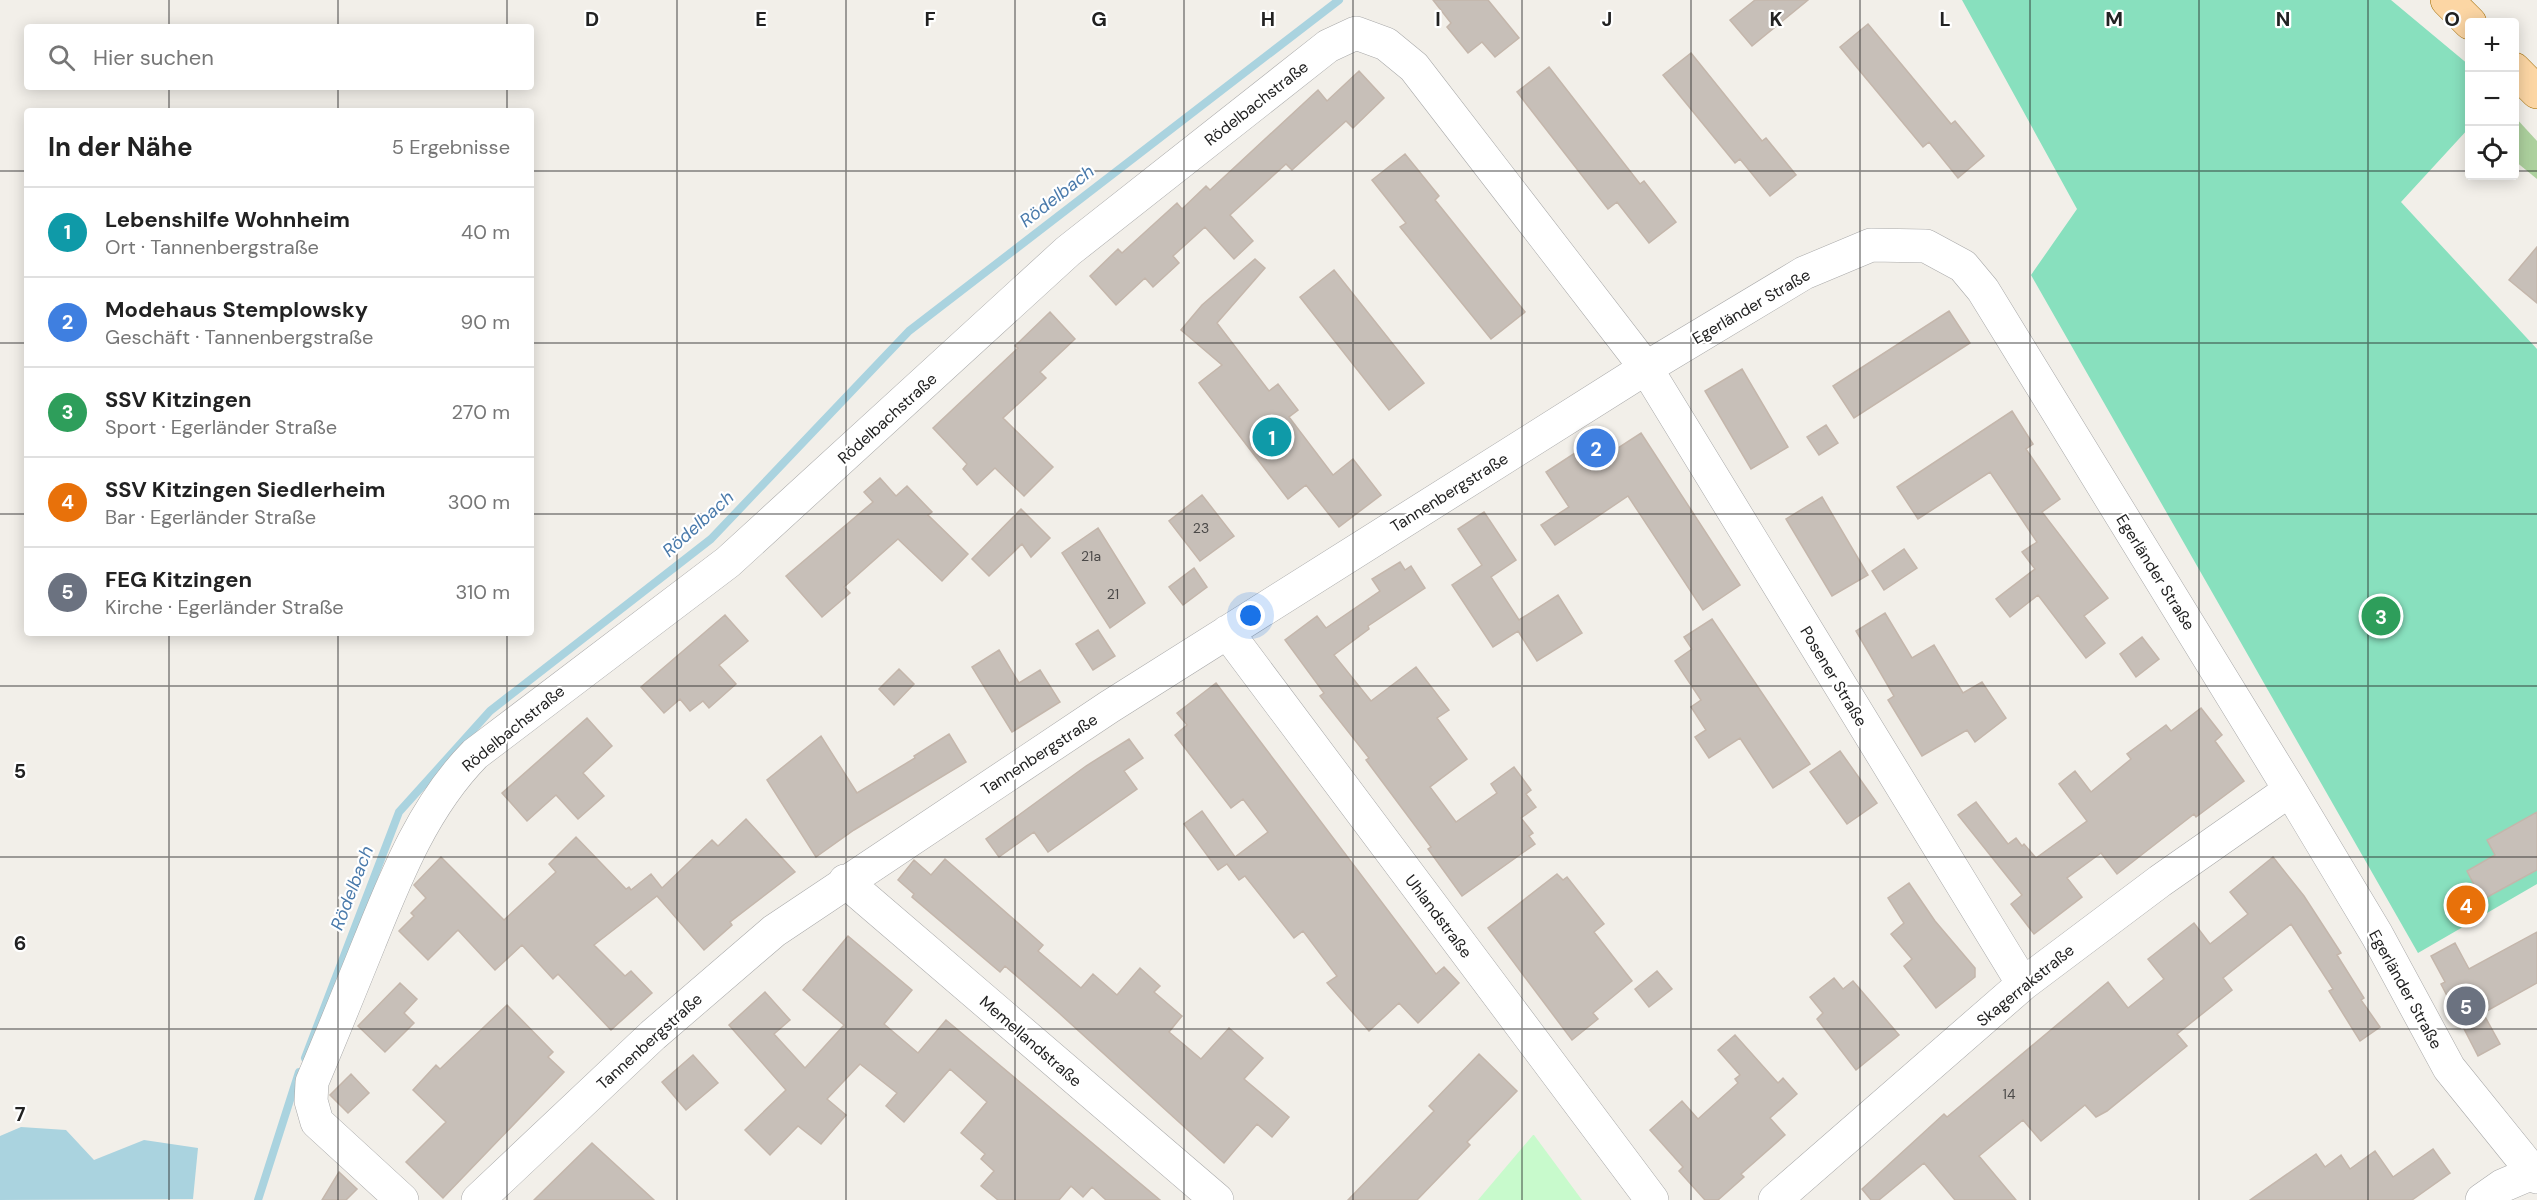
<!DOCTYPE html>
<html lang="de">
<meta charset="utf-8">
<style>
:root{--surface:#fff;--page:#f2f2f2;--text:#222;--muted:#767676;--line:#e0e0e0;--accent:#d40000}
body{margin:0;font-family:"DM Sans",sans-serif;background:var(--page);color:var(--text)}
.controls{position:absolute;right:18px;top:18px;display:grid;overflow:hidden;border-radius:6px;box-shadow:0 3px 15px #0003}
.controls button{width:54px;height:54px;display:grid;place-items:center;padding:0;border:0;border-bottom:2px solid var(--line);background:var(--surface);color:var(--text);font:30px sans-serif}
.you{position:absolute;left:1251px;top:616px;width:21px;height:21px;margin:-15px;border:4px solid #fff;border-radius:50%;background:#1a73e8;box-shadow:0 0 0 9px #1a73e833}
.badge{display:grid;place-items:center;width:39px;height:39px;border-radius:50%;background:var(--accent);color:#fff;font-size:20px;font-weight:700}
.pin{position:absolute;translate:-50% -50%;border:3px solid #fff;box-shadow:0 2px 6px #0006}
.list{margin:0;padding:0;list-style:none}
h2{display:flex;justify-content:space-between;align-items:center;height:78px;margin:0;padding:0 24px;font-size:26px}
h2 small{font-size:20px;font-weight:400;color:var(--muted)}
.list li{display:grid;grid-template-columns:39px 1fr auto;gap:18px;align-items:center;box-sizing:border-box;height:90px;padding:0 24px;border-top:2px solid var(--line)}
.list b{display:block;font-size:22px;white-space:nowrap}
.list p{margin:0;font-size:20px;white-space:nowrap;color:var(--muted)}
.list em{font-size:20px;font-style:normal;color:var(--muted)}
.icon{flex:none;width:33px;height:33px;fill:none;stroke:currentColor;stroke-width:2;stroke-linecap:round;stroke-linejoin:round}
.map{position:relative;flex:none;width:2537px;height:1200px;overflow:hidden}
.search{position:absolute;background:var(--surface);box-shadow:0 3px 15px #0003;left:24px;top:24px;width:510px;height:66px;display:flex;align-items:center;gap:15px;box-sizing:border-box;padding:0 21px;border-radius:6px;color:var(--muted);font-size:22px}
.panel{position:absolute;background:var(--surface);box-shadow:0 3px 15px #0003;left:24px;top:108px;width:510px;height:528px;border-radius:6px}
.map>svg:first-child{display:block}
</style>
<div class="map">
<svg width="2537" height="1200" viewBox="0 0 2537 1200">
<rect width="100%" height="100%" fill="#f2efe9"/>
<path fill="#add19e" d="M2515 117 2537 141V179L2515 161Z"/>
<path fill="#c8facc" d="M1534 1135 1582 1200H1478L1533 1135Z"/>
<path fill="#88e0be" d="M1962 0H2391L2469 65V128L2401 202 2537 349V884L2418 953 2031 275 2077 209Z"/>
<path fill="#aad3df" d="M21 1127 66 1130 94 1160 144 1140 198 1148 193 1199 0 1200V1136Z"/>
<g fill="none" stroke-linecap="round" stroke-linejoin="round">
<path stroke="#aad3df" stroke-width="8" d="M305 1058 399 812 490 711 711 539 909 331 1339 0
M258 1200 299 1072"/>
</g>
<path fill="#c7bfb8" stroke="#c4b6ab" stroke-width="1.5" d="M1433 0H1488L1519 38 1495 57 1482 42 1468 53 1447 27 1451 23Z
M1755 0H1808L1752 46 1730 20Z
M1868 24 1951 124 1955 121 1984 156 1958 178 1929 142 1923 147 1840 47Z
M1691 53 1762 141 1766 138 1796 175 1770 196 1740 159 1735 163 1663 75Z
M1549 67 1640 184 1644 181 1676 222 1649 243 1617 202 1608 209 1517 92Z
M1359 71 1384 98 1353 128 1346 121 1292 170 1286 164 1230 215 1253 241 1234 259 1205 227 1173 256 1179 263 1153 287 1145 278 1116 305 1090 276 1118 249 1122 253 1177 203 1182 209 1206 186 1210 190 1318 90 1327 101Z
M1405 154 1439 196 1435 200 1525 312 1491 339 1400 227 1406 223 1372 180Z
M2537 247V303L2509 280Z
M1255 259 1265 268 1217 323 1269 391 1278 384 1298 410 1289 417 1333 475 1353 459 1381 495 1339 527 1306 485 1288 499 1199 383 1222 365 1181 330 1202 305Z
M1334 270 1424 383 1389 410 1300 297Z
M1949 311 1970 343 1854 418 1833 386Z
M1050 312 1075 339 1040 372 1046 378 1003 418 1053 467 1024 496 995 468 977 485 963 469 967 464 933 428 1018 348 1015 346Z
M1742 369 1788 447 1751 469 1705 391Z
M2012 411 2033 444 2026 449 2060 499 2042 512 2108 598 2084 616 2105 643 2086 658 2038 595 2010 617 1996 599 2035 569 2022 552 2037 542 1990 472 1918 519 1897 487Z
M1826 425 1838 443 1819 455 1807 437Z
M1641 433 1740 585 1703 610 1628 496 1555 545 1541 525 1569 507 1546 472 1581 449 1592 465Z
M880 478 896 496 907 486 932 512 928 515 968 554 942 581 898 539 844 587 850 593 822 617 786 576 873 502 864 492Z
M1202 495 1234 536 1200 561 1169 521Z
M1822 497 1868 575 1832 596 1786 519Z
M1021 509 1050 538 1031 557 1022 544 989 576 972 559Z
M1484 512 1516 560 1491 577 1519 620 1558 595 1582 633 1537 661 1518 631 1493 647 1452 585 1482 565 1458 529Z
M1098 528 1145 603 1110 628 1062 553Z
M1904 549 1917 568 1884 590 1872 571Z
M1400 562 1405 570 1411 566 1425 588 1368 626 1369 629 1334 655 1371 701 1416 667 1449 710 1437 718 1467 759 1430 787 1456 822 1497 793 1491 784 1514 767 1531 790 1526 794 1536 807 1521 818 1533 833 1529 836 1535 844 1462 896 1428 849 1431 847 1366 760 1369 758 1320 696 1324 693 1285 640 1317 616 1326 628 1380 591 1372 579Z
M1194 568 1207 587 1183 605 1169 587Z
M1885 613 1912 658 1934 645 1963 693 1982 682 2006 718 1975 742 1967 730 1922 756 1888 700 1894 696 1856 631Z
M725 615 748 641 719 665 736 684 709 708 703 701 690 711 680 699 664 713 641 687Z
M1712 619 1810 764 1773 788 1740 738 1709 758 1695 737 1706 730 1691 707 1701 700 1675 661 1692 649 1684 637Z
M1098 630 1115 656 1093 670 1076 644Z
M2142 637 2159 659 2136 677 2120 654Z
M999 650 1019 683 1040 670 1060 702 1012 732 972 667Z
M899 669 914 684 894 705 879 689Z
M1216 683 1436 974 1444 967 1459 983 1418 1023 1399 1003 1369 1031 1327 983 1337 976 1303 931 1294 938 1245 876 1239 880 1227 864 1218 870 1184 824 1202 811 1235 857 1268 832 1243 799 1231 808 1175 735 1187 725 1177 713Z
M2201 708 2222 735 2215 741 2244 781 2196 817 2194 814 2117 874 2101 853 2067 878 2082 897 2034 934 2011 904 2022 895 1958 815 1976 802 2008 844 2016 838 2022 846 2024 844 2036 858 2087 821 2059 784 2075 771 2091 792 2131 759 2127 754 2166 725 2171 731Z
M587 718 612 746 583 773 604 796 578 819 556 795 527 821 502 793Z
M949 734 966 762 854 830 816 857 767 780 821 736 857 793 915 758 914 756Z
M1129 739 1143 758 1124 771 1137 789 1048 852 1034 832 999 857 986 839 1086 766Z
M1840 751 1877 803 1847 824 1810 772Z
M2537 812V870L2482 900 2467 871 2495 855 2487 840Z
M746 819 795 872 730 922 732 925 704 950 657 896 594 945 625 976 631 971 652 993 611 1030 558 974 553 979 522 945 495 970 458 930 428 960 399 931 414 916 411 913 426 898 414 885 441 857 504 920 556 872 549 864 576 837 626 889 629 887 631 890 651 874 662 888 712 840 718 846Z
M2273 857 2304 896 2341 953 2337 955 2364 998 2361 1000 2380 1027 2360 1041 2329 991 2333 989 2291 924 2223 978 2232 990 2177 1034 2187 1046 2107 1111 2096 1117 2085 1105 2041 1141 2023 1120 1979 1156 2016 1200H1955L1924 1163 1879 1200H1871L1862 1189 1944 1114 1947 1117 2108 982 2128 1008 2164 979 2148 959 2194 923 2210 944 2248 914 2230 892Z
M945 859 1043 945 1038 951 1081 988 1093 974 1117 995 1140 968 1160 986 1154 992 1182 1016 1169 1032 1201 1059 1229 1028 1263 1058 1244 1079 1289 1117 1272 1137 1257 1124 1224 1163 1059 1013 1005 966 1000 972 912 897 914 894 898 880 914 860 931 875Z
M1557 874 1563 880 1567 877 1604 924 1594 932 1632 981 1593 1013 1598 1019 1572 1040 1488 928Z
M1909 883 1935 921 1975 968V977L1936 1008 1904 966 1912 959 1891 934 1904 923 1888 898Z
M2537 932V983L2483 1013 2500 1044 2478 1056 2441 984 2445 982 2431 956 2455 943 2469 969Z
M848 936 912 990 884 1024 918 1053 946 1020 1160 1200H1106L1092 1187 1083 1197 1071 1186 1059 1200H998L981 1186 994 1171 981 1159 985 1154 961 1133 987 1102 950 1069 904 1122 886 1106 897 1093 860 1064 827 1099 846 1115 821 1144 798 1126 770 1155 745 1130 786 1090 729 1025 765 992 790 1020 774 1034 805 1068 844 1025 803 990Z
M1657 971 1672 989 1649 1007 1635 989Z
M1834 978 1843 989 1853 981 1899 1035 1856 1070 1817 1019 1823 1013 1810 997Z
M400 983 417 999 404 1013 414 1023 385 1052 358 1026Z
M507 1005 553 1052 548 1057 564 1072 443 1198 406 1162 446 1122 413 1090 436 1065 440 1069Z
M1735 1035 1778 1083 1783 1078 1797 1094 1770 1118 1785 1135 1741 1174 1744 1177 1718 1200H1705L1679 1171 1683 1167 1650 1130 1682 1101 1698 1119 1738 1083 1735 1079 1740 1075 1718 1050Z
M1479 1054 1517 1091 1467 1142 1470 1145 1417 1200H1348L1434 1111 1429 1106Z
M693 1055 718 1083 686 1110 662 1082Z
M351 1074 369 1093 348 1113 330 1095Z
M592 1143 654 1200H534Z
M2433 1149 2450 1173 2412 1200H2250L2316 1154 2325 1167 2341 1155 2350 1169 2375 1151 2393 1177Z
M339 1172 357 1189 346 1200H322Z"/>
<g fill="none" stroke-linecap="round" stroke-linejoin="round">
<defs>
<path id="minor" d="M1227 632 1652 1200
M845 881 1217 1200
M402 1200 317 1122 311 1101 312 1082C332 1035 351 988 370 941 397 874 424 806 475 754L728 562 1068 251 1328 46 1356 33 1386 44 1414 67 1646 368 2023 984
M478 1200 653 1035 774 931 1109 707 1646 368 1804 273 1871 245 1926 246 1963 266 1983 290 2290 790 2377 935 2449 1068 2537 1177
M1775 1200 2023 984 2160 881 2290 790
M2482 1200 2502 1186 2537 1171"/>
<path id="major" d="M2447 0 2470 23
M2514 69 2537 92"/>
</defs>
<use href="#minor" stroke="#a9a9a9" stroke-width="34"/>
<use href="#major" stroke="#a06b00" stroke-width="34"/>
<use href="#minor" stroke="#fff" stroke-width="33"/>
<use href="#major" stroke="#fcd6a4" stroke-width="33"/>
</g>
<path fill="none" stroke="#222" stroke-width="1.5" stroke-opacity="0.55" d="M169 0V27M338 0V27M507 0V27M677 0V1200M846 0V1200M1015 0V1200M1184 0V1200M1353 0V1200M1522 0V1200M1691 0V1200M1860 0V1200M2030 0V1200M2199 0V1200M2368 0V1200M169 87V111M338 87V111M507 87V111M0 171H27M531 171H2470M2514 171H2537M0 343H27M531 343H2537M0 514H27M531 514H2537M169 633V1200M338 633V1200M507 633V1200M0 686H2537M0 857H2537M0 1029H2537"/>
<g text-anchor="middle" stroke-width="4.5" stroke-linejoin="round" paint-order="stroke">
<g font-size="14" fill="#4b4948">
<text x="1201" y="533">23</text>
<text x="1091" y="561">21a</text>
<text x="1113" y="599">21</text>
<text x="2009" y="1099">14</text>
</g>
<g font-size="16" fill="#222" stroke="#fff">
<text transform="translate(1256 103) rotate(-38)" y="6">Rödelbachstraße</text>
<text transform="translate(1751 306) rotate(-30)" y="6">Egerländer Straße</text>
<text transform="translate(887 418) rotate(-42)" y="6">Rödelbachstraße</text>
<text transform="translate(1449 492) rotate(-32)" y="6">Tannenbergstraße</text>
<text transform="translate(2156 572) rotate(58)" y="6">Egerländer Straße</text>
<text transform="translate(1834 676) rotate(59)" y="6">Posener Straße</text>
<text transform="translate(513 728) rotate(-39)" y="6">Rödelbachstraße</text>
<text transform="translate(1039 754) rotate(-33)" y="6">Tannenbergstraße</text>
<text transform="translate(1439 916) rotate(53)" y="6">Uhlandstraße</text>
<text transform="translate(2025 985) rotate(-39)" y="6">Skagerrakstraße</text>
<text transform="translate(2406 989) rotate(61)" y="6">Egerländer Straße</text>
<text transform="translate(649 1041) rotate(-42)" y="6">Tannenbergstraße</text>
<text transform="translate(1031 1041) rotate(41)" y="6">Memellandstraße</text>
</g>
<g font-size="18" font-style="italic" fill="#4a7aab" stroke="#fff">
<text transform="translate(1057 196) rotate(-38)" y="6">Rödelbach</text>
<text transform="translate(698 524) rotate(-42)" y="6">Rödelbach</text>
<text transform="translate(352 888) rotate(-69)" y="6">Rödelbach</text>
</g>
</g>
<g font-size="20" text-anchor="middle" font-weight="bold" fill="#222" stroke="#fff" stroke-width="4.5" stroke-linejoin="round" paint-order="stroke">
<text x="592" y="26">D</text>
<text x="761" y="26">E</text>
<text x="930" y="26">F</text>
<text x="1099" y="26">G</text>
<text x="1268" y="26">H</text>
<text x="1438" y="26">I</text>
<text x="1607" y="26">J</text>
<text x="1776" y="26">K</text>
<text x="1945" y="26">L</text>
<text x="2114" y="26">M</text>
<text x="2283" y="26">N</text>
<text x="2452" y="26">O</text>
<text x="20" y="778">5</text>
<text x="20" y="950">6</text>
<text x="20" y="1121">7</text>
</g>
</svg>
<div class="controls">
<button>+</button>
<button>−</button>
<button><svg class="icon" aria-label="locate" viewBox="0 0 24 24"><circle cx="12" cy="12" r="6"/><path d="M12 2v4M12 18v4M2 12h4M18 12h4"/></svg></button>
</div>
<div class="you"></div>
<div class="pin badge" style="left:1272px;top:437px;background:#0f9aa8">1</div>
<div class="pin badge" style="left:1596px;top:448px;background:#3f7fe0">2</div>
<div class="pin badge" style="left:2381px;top:616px;background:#2e9e5b">3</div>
<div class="pin badge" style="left:2466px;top:905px;background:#e8710a">4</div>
<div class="pin badge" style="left:2466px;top:1006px;background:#6b7280">5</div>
<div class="search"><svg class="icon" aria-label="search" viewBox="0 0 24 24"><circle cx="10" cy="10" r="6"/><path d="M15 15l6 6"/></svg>Hier suchen</div>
<section class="panel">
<h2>In der Nähe<small>5 Ergebnisse</small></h2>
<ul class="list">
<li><span class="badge" style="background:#0f9aa8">1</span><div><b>Lebenshilfe Wohnheim</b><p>Ort · Tannenbergstraße</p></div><em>40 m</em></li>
<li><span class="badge" style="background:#3f7fe0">2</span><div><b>Modehaus Stemplowsky</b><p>Geschäft · Tannenbergstraße</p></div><em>90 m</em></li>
<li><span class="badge" style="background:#2e9e5b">3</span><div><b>SSV Kitzingen</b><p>Sport · Egerländer Straße</p></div><em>270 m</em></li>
<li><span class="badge" style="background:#e8710a">4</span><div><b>SSV Kitzingen Siedlerheim</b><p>Bar · Egerländer Straße</p></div><em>300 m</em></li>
<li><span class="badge" style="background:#6b7280">5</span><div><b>FEG Kitzingen</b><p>Kirche · Egerländer Straße</p></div><em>310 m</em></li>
</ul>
</section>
</div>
